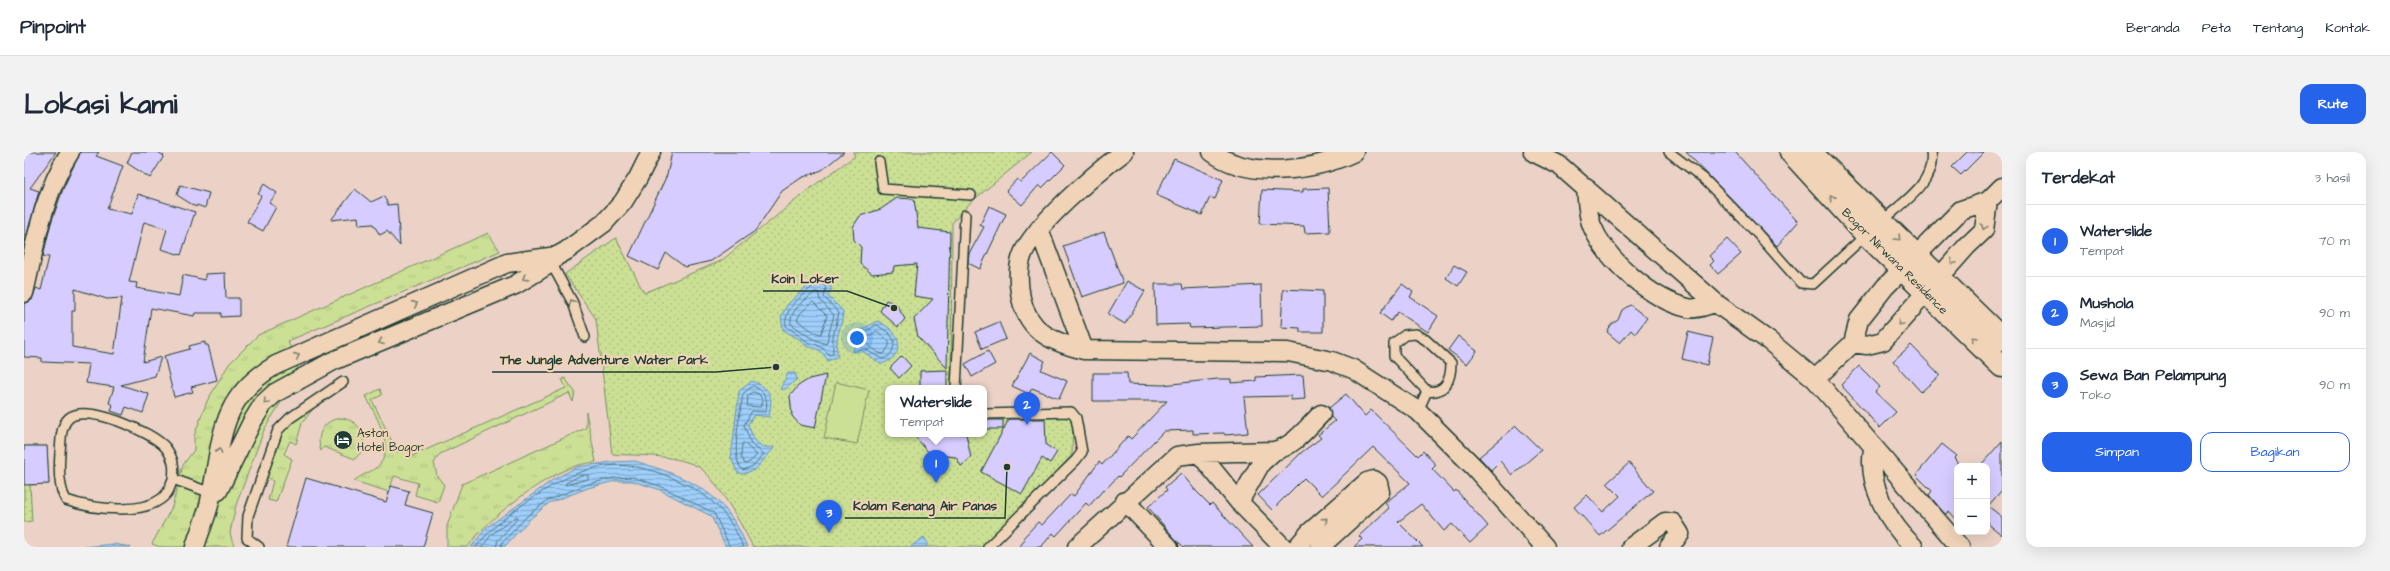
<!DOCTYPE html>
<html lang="id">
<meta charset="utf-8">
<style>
:root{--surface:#fff;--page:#f2f2f3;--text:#1f2937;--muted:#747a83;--line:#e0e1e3;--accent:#2563eb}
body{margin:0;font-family:"Architects Daughter",sans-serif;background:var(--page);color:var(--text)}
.controls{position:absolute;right:12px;bottom:12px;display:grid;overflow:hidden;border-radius:8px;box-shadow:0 4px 16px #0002}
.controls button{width:36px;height:36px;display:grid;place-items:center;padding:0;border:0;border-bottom:1px solid var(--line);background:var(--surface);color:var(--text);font:20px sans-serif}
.you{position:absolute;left:833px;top:186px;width:14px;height:14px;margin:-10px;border:3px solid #fff;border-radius:50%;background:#1a73e8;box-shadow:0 0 0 6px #1a73e833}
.badge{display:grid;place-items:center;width:26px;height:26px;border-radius:50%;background:var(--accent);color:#fff;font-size:13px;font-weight:700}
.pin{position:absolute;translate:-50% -33px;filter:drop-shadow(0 1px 2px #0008)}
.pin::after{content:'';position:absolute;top:21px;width:14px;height:12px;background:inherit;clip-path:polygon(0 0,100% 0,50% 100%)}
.popup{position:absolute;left:861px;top:233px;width:102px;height:52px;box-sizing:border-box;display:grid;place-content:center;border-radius:8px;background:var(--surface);filter:drop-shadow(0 1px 3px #0005);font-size:13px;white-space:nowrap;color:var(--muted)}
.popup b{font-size:15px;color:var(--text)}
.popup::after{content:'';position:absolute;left:50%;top:100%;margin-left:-8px;border:8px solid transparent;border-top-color:var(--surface)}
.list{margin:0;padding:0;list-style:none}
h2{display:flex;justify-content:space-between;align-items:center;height:52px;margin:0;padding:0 16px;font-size:17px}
h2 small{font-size:13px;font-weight:400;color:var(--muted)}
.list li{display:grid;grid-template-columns:26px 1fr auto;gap:12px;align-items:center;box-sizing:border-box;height:72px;padding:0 16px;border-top:1px solid var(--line)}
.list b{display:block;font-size:15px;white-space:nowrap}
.list p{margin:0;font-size:13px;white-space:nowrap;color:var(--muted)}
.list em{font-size:13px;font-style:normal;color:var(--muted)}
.actions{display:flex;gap:8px;padding:12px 16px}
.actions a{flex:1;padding:9px 0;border:1px solid var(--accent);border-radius:12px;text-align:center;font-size:14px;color:var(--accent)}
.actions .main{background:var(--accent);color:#fff}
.map{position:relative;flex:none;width:1978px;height:395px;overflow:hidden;border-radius:12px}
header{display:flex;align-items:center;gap:24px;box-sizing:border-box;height:56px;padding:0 20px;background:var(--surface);border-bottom:1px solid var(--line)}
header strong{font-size:19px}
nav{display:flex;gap:22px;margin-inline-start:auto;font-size:14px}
.intro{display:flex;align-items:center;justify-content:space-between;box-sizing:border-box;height:96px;padding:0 24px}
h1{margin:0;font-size:28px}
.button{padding:10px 18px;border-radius:12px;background:var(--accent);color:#fff;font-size:14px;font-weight:700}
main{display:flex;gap:24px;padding:0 24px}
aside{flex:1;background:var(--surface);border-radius:12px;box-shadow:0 4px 16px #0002}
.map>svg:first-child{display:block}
</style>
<header>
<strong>Pinpoint</strong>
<nav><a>Beranda</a><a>Peta</a><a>Tentang</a><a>Kontak</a></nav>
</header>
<div class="intro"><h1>Lokasi kami</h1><a class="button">Rute</a></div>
<main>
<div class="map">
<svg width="1978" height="395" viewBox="0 0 1978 395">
<defs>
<pattern id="grass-tufts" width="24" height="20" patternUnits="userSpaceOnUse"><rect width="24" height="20" fill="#cbe095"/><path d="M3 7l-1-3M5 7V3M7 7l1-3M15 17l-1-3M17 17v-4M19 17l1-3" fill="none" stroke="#aec181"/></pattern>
<pattern id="park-dots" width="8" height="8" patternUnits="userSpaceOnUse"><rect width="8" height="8" fill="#cbe095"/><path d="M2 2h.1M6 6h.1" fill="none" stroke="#aec181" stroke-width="1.8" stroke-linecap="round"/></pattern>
<pattern id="water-rules" width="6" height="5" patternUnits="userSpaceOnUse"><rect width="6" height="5" fill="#9ecefa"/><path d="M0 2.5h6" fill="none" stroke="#80a8cb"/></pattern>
</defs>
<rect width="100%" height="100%" fill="#ecd2c6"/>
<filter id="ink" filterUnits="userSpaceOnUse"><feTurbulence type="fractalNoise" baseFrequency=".025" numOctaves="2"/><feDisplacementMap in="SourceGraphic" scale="8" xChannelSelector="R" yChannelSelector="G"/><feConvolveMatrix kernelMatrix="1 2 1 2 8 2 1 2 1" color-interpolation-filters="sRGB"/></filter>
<g filter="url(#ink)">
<path fill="url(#grass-tufts)" stroke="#758e64" d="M464 81 476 99 264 189 281 236 259 247 240 278 212 353 206 381 210 395H136L128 392 148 355 159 313 170 298V284L183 249 205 212 234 183Z
M541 226 551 240 549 250 545 241 416 302 410 311 413 324 420 333 414 350 391 343 394 331 370 324 365 340 330 329C338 322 349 320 356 312 371 294 350 261 342 244L356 237 358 243 348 248 373 300 381 296 388 304 542 236 538 227Z
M292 253 278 271 272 292 266 289 260 302 268 307 252 350 244 348 249 329 242 325 261 272Z
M562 260 572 310C565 311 557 312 551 314 519 325 462 367 444 395H423V374L438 332 562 276Z
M318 266C334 269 343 281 339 298L331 307 300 295 297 299C291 283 300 267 318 266Z"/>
<path fill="url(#park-dots)" stroke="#758e64" d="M829 0H1008L947 50 928 71 927 236H864V282H960V264L1049 265 1048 303 993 362 958 395H729C720 377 690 322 673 314 647 302 616 304 588 302L572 167 541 122 592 86 620 141 697 109 788 35 831 4Z
M0 294H23L25 332 6 333 8 369 0 370Z"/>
<path fill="#cbe095" stroke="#758e64" d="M812 230 845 238 833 292 800 286Z"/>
<path fill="url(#water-rules)" stroke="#6b94ab" d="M794 124 801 128 808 137 803 143 819 159C819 175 809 187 814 204L804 209C799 201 794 195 783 195L777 188 759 178 757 164 764 152Z
M854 169C861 173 870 178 873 186 878 198 869 209 857 212L837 198 829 200 833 178C842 178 846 171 854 169Z
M764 221H771L773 227 762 237H756Z
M728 229C748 237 749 244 745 265L730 263 724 272C729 286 733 298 751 295L731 318 718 322 713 320 707 306 715 239Z
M611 309C664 325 702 340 723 395H702L687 364 634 337 608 329H591L564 336 525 351 506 367 480 395H447L462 376 530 327 553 315 587 310Z
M900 385 904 391 902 395H886Z
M89 392 107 395H60Z"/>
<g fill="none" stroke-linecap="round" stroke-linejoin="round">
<path stroke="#527783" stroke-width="1" d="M794 130 798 131 802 136 800 145 815 161 809 185V201L806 203 800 197 791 192 785 191 762 174C759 155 781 142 794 130Z
M791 140H794L796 148 810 163 802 192 787 186 767 172C765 158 782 148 791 140Z
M789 150 803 164 797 182 790 180 773 168 776 162Z
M853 173 865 181 870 188C870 197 868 205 858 207L834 193 836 183Z
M853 179 865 189V194L860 202 855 201 839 189Z
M729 234C742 239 744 247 742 260L728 259 720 273 727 292 740 302 729 314 719 318C705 309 717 257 719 242Z
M729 240 735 242 739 249 737 255 723 254 724 244Z
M720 291 733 303 726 310 721 312 717 305 718 292Z
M564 323V327L541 333 542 331 555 324Z
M452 395C468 375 486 361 507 347 559 312 594 302 653 328 685 342 707 363 719 395
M458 395 468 382 493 364V367L474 388 472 395
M477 395 478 391 503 364 524 348 564 332 590 326 608 325 636 334 690 361 706 395"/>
</g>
<path fill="#d7ccff" stroke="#1f3d34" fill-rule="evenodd" d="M0 0H32L6 36 15 39 0 93Z
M56 0H75L72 4 99 14 83 57 108 62 114 42 171 60 157 103 137 97 143 77 120 70 105 130 113 131 112 136 155 144 159 123 181 128V122L201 121 202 146H215V164L197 165V161H171L170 164 127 156 119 210 137 205 131 224 97 233 125 242 119 261 102 255 99 263 87 259 89 253 85 251 90 235 62 231 65 212 18 210V206L0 205V151L8 148 12 136 17 138 25 105 19 104 27 71 39 37ZM51 137 83 147 98 146 90 202 48 195V159H51Z
M108 0H134L140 4 126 26 103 11Z
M648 0H820L798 18 777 26 758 39 731 79 687 109 661 115 642 101 634 118 605 104 643 23Z
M1028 0 1041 13 1018 36 1015 33 998 53 982 39 993 27 997 30Z
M1662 0H1711L1774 70 1753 94Z
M1943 0H1960L1937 23 1928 15Z
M1150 7 1199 28 1191 47 1186 45 1178 63 1132 43Z
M240 32 253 41 245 51 252 55 239 79 223 70 237 44 234 42Z
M156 33 185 41 181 56 173 53 172 55 153 43Z
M1304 36 1306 80 1281 81 1280 74 1236 72 1238 38 1279 40V37Z
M331 37 347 50 360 44 364 53 373 52 376 94 363 79 356 83 349 72 335 73 334 65 307 68Z
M873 46 890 47 894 76 926 80 923 216 894 185 890 167 909 147 890 144 893 112 870 114 869 120 848 122 836 112 837 95 830 88 829 75 836 64 857 57Z
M965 54 982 62 956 117 944 111 945 102 960 75 956 73Z
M1080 80 1099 131 1058 145 1039 94Z
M1703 87 1717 102 1694 122 1686 113 1690 109 1685 104Z
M1430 113 1443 120 1434 134 1422 126Z
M1103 129 1121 139 1101 172 1084 162Z
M1131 132H1158L1159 137 1237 133 1238 174 1166 176 1165 172 1132 173Z
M1378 132 1389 140 1386 145 1414 164 1404 180 1374 160 1367 169 1356 161Z
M1259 137 1299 139V180H1276V176L1257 175Z
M862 148 872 152 881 167 874 175 856 159Z
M1606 153 1623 166 1611 182 1607 178 1596 191 1583 180 1587 173 1594 168 1598 158Z
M975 170 982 187 958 197 951 180Z
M1664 180 1689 186 1683 213 1658 207Z
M1434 184 1453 199 1443 212 1424 198Z
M181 190V193H184L193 228 167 235 169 240 150 245 140 204 166 197 165 194Z
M1887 193 1916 223 1897 240 1869 209Z
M964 199 971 212 948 225 941 212Z
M1006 201 1021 209 1017 218 1043 229 1035 247 1008 236 1005 242 988 234Z
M878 204 887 214 875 226 866 216Z
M1835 214 1856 235 1851 240 1872 260 1856 276 1817 233Z
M923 218V236H896V219Z
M1069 221H1103L1104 232 1139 233 1194 227H1207V231L1232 229V225L1279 223 1281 247 1267 248V244L1220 245 1224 281 1201 283 1200 281 1169 282V278L1140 279 1095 325 1094 324 1081 338 1080 337 1065 354 1062 351 1032 384 1029 381 1017 395H995L1001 388 999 386 1014 370 1018 373 1047 342 1050 344 1075 310 1078 313 1104 284 1107 287 1143 249H1069Z
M802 223 791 276 776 273 768 264 766 244 774 234 785 227Z
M1322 242 1341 264 1347 258 1394 304 1399 299 1412 313 1408 317 1430 340 1432 338 1464 374 1446 391 1428 372 1420 379 1397 352 1374 370 1399 395H1330L1338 387 1335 384 1365 356 1361 351 1386 331 1349 295 1298 344 1280 326 1248 358 1234 343 1278 300 1297 286 1294 283 1311 269 1307 265 1305 256Z
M985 267H1021L1022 293 1033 300 1026 311 1018 306 998 342 957 320Z
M960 268H979V277H960Z
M1492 274 1517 298 1488 323 1476 309 1467 318 1455 305Z
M889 282H942L947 306 937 314 932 305 923 304 911 308Z
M1978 289V338L1964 354 1978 365V383L1963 371V314H1956Z
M1918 292 1933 304 1930 307 1933 310V368L1925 359 1922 362 1920 361 1905 343 1908 339 1892 323Z
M0 294H23L25 332 0 333Z
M1605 311 1629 339 1576 384 1550 355 1563 343 1579 360 1596 344 1583 331Z
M1157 321 1172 339 1186 353 1188 351 1229 395H1160L1153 389 1124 355 1143 338 1141 335Z
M282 326 362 350 367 334 385 339 381 353 409 361 399 395H262Z"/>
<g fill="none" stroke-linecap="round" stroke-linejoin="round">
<defs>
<path id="service" d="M1645 0 1679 26 1731 79 1777 131 1789 132 1843 82
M855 10 859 37 947 43
M1857 70C1878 51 1912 31 1907 0
M526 109 549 151 561 185
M1392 182 1402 188 1427 211C1427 228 1421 242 1403 239L1370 204V191L1381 183Z
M932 236 941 63
M1394 259 1403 239
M960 262 1047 260 1052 266 1058 300 1052 308 964 395
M149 327C147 331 146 337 143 341 125 365 67 357 42 348 34 335 35 315 36 301 37 290 36 274 45 266 62 251 129 280 142 296 149 306 151 314 149 327L190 342
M235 395 223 386 224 364 254 278 266 266 319 230"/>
<path id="minor" d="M1100 0C1074 19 1008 75 998 104 993 118 994 131 997 146 1005 181 1029 190 1060 198L1264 200 1308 209 1329 217 1394 259 1451 316 1521 395
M1188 0C1225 28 1290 19 1330 0
M1509 0 1535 13 1693 152 1745 189 1791 227 1936 395
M1562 35C1563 47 1563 62 1568 74 1582 108 1628 148 1664 156 1673 158 1683 153 1691 151
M1015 77 1060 198
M0 141C11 93 19 42 46 0
M1829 191 1843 193 1859 189 1943 94 1960 78 1964 49
M1791 227 1829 191 1835 168 1861 135 1937 58 1964 49 1978 35
M1849 297C1843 333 1864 370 1890 395
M1250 299C1270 294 1282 277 1297 262
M1175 301 1250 299 1237 311 1215 350
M194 339 228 270 239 252 251 241 309 209 491 133 527 111 532 104
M1101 349 1145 395
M171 395C175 380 183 364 186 349 199 289 193 247 252 213L483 111 533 104 542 99 580 71 599 50 614 26 627 0
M1053 395 1153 304 1175 301 1215 350 1259 395
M1273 395 1285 381 1343 330 1350 328 1354 331 1356 340 1296 395
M1607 395 1641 370 1649 371 1656 382 1645 395"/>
<path id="tertiary" d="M1767 0 1842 82 1978 214
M1786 0 1978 187"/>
</defs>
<use href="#service" stroke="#1f3d34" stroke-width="12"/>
<use href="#minor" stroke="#1f3d34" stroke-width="21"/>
<use href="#tertiary" stroke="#1f3d34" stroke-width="25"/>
<use href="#service" stroke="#f1d4b8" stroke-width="9"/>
<use href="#minor" stroke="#f1d4b8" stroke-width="18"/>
<use href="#tertiary" stroke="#f1d4b8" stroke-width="22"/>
</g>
<defs><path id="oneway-chevron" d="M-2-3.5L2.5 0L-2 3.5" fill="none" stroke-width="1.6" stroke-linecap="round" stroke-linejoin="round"/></defs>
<g stroke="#7d816f">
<use href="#oneway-chevron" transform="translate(1808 46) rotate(-132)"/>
<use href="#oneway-chevron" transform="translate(1960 75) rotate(111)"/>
<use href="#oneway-chevron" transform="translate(1874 86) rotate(45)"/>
<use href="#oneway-chevron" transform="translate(1929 110) rotate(130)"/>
<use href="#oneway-chevron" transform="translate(501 126) rotate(148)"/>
<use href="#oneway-chevron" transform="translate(548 150) rotate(-115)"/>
<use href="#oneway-chevron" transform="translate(391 152) rotate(-24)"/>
<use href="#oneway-chevron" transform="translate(1876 171) rotate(133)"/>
<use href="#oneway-chevron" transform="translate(1950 187) rotate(-136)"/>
<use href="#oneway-chevron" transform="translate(357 190) rotate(158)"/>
<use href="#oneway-chevron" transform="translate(273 204) rotate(-24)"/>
<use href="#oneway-chevron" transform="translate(242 250) rotate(134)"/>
<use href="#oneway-chevron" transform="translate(195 299) rotate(-78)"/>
<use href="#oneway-chevron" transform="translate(1301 368) rotate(-42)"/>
</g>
</g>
<defs>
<symbol id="hotel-disc" viewBox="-11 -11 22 22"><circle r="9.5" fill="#1f3d34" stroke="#f1d4b8"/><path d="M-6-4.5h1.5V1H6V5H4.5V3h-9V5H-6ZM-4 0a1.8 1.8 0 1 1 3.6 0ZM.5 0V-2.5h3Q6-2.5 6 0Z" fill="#fff"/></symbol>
</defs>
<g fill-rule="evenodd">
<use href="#hotel-disc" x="308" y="277" width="22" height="22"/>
</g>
<g text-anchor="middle" stroke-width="4" stroke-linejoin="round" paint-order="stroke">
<g font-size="12" fill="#1f3d34" stroke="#f1d4b8">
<text transform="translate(1871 109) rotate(45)" y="4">Bogor Nirwana Residence</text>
</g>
<g font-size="12" fill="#1f3d34" stroke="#f1d4b8" text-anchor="start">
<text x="333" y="285">Aston<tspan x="333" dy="14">Hotel Bogor</tspan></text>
</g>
</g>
<path fill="none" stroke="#1f3d34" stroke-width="1.5" d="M870 156L823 139H739M752 215L692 220H468M983 315L981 366H821"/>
<g fill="#1f3d34" stroke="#f1d4b8" stroke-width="1.5">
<circle cx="870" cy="156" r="4"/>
<circle cx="752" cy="215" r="4"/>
<circle cx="983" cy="315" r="4"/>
</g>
<g font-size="13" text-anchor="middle" font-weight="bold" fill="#1f3d34" stroke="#f1d4b8" stroke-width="4" stroke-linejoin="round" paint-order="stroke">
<text x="781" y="131">Koin Loker</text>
<text x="580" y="212">The Jungle Adventure Water Park</text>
<text x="901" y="358">Kolam Renang Air Panas</text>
</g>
</svg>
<div class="controls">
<button>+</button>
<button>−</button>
</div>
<div class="you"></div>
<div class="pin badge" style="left:912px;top:331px">1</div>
<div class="popup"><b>Waterslide</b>Tempat</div>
<div class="pin badge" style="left:1003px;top:273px">2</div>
<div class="pin badge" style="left:805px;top:381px">3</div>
</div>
<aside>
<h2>Terdekat<small>3 hasil</small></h2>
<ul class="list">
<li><span class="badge">1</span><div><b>Waterslide</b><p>Tempat</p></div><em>70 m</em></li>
<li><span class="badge">2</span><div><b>Mushola</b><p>Masjid</p></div><em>90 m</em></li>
<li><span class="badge">3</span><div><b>Sewa Ban Pelampung</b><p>Toko</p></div><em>90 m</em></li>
</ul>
<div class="actions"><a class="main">Simpan</a><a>Bagikan</a></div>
</aside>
</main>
